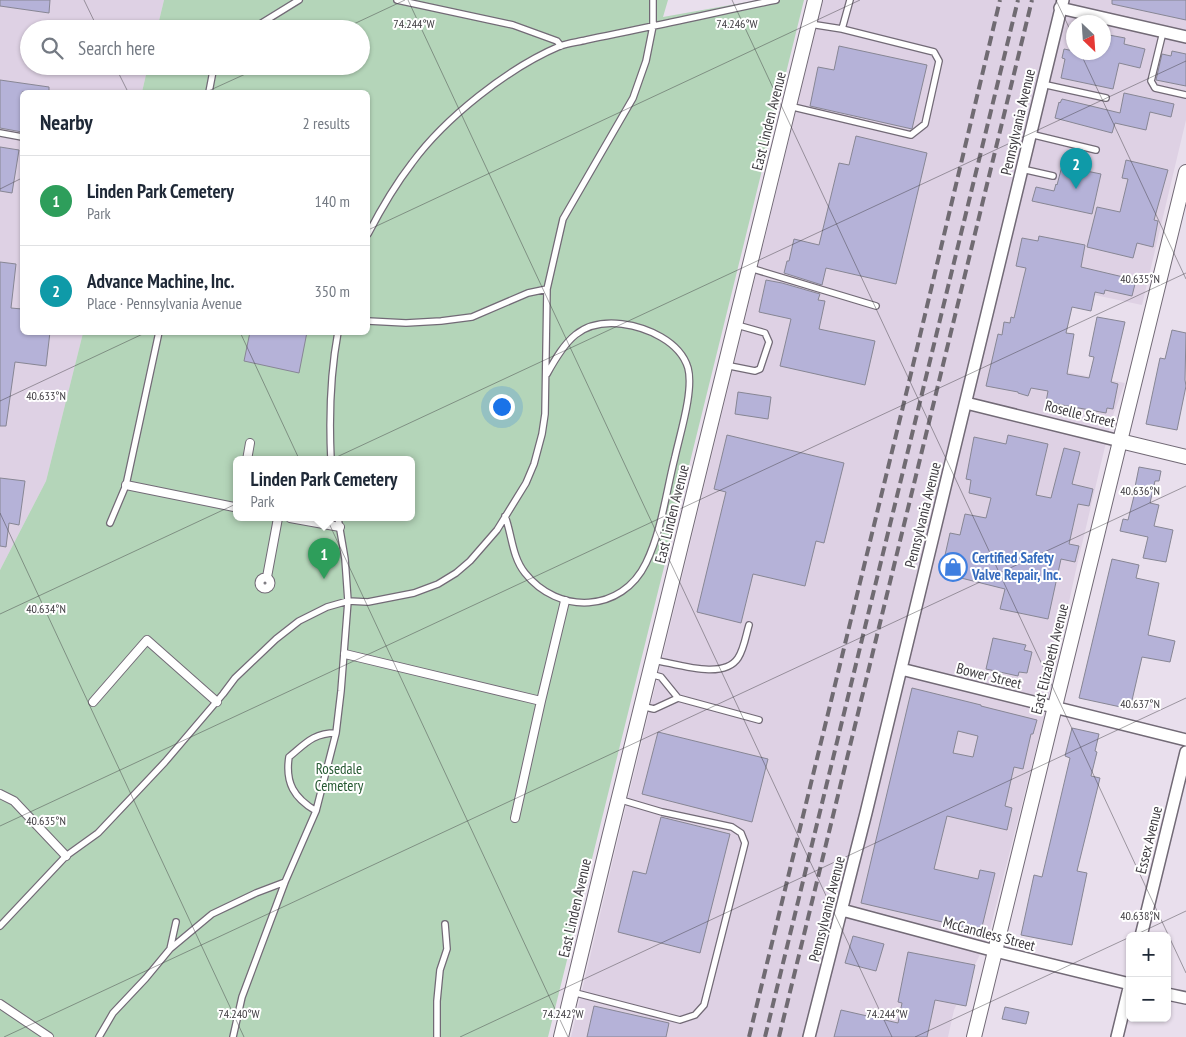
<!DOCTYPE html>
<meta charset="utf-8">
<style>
:root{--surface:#fff;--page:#f6f6f7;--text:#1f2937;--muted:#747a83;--line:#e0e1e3;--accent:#8a3fb0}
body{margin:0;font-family:"PT Sans Narrow",sans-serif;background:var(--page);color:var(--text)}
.controls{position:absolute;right:15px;bottom:15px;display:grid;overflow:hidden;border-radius:8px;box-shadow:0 1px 4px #0004}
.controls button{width:45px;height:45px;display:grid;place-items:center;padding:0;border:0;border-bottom:1px solid var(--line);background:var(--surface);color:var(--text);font:25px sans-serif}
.compass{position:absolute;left:1066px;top:15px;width:45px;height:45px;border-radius:50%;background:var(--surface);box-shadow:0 1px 4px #0004;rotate:155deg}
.you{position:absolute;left:501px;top:406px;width:18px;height:18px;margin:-12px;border:4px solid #fff;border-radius:50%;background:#1a73e8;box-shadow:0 0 0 8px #1a73e833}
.badge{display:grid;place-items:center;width:32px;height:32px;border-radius:50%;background:var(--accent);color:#fff;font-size:16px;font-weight:700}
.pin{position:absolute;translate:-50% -41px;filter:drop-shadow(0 1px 2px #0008)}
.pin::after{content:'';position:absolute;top:26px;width:18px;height:15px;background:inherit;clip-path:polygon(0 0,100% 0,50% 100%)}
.popup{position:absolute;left:233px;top:456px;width:182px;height:65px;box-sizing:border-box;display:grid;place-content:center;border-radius:8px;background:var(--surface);filter:drop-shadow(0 1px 4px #0005);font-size:16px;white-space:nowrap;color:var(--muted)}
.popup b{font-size:19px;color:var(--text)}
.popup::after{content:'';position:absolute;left:50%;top:100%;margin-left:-10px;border:10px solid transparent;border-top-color:var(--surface)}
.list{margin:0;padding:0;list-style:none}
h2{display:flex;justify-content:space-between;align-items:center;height:65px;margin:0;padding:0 20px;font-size:21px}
h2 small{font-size:16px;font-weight:400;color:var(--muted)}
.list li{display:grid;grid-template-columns:32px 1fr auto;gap:15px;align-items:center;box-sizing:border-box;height:90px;padding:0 20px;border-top:1px solid var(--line)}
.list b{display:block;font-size:19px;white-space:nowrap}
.list p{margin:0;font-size:16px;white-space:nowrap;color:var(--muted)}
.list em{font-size:16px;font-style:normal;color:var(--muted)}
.icon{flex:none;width:28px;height:28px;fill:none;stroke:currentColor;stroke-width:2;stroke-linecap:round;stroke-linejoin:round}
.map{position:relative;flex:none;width:1186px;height:1037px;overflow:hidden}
.search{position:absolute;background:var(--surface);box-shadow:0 1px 4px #0004;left:20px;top:20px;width:350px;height:55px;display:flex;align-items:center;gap:12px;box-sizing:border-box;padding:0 18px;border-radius:28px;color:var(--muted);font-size:19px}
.panel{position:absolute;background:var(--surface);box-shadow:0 1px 4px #0004;left:20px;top:90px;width:350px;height:245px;border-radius:8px}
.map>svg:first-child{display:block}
</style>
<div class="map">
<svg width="1186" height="1037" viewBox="0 0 1186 1037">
<rect width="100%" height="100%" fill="#e9dfed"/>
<path fill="#ded1e4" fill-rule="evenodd" d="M0 0H164L157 29H29V66H148L142 92H22V332L83 333 46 481 0 570Z
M823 0H1186V120L1142 305 1076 291 1066 329V372L1125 383 1112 418 1103 455 1075 574 1046 710 988 937 954 1010 948 1037H571L617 843ZM1074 22H1104V52H1074Z"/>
<path fill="#b4d5b9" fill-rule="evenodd" d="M164 0H668L663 17 759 0H804L548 1037H0V570L46 481 83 333 368 332V92H142L148 66H361V29H157ZM236 460H412V518H236Z"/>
<path fill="#b5b2d8" stroke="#878694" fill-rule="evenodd" d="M0 0H50L49 13 0 6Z
M1112 0H1186V20L1112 4Z
M1104 34 1125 38 1124 44 1145 49 1140 68 1119 63 1113 89 1061 78 1065 59 1062 58 1064 49 1074 51V52H1104Z
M839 46 927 65 912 129 810 106 818 67 834 70Z
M1172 51 1186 54V86L1156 80 1162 54 1171 56Z
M0 80 49 87V92H22V132L0 128Z
M1124 93 1174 104 1171 117 1150 112 1146 130 1115 123 1112 133 1055 118 1059 102 1060 103 1062 99 1120 113Z
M856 136 927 153 896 284 826 268 822 285 784 273 787 261H789L794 239 819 245 839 163 849 165Z
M0 147 19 150 12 193 0 191Z
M1126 160 1168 170 1154 220 1158 221 1153 247 1137 243 1133 258 1087 247 1097 207 1120 212 1128 179 1122 178Z
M1062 166 1101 174 1092 214 1032 201 1036 187 1054 191 1056 184 1057 185Z
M1039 236 1085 245 1081 267 1136 280 1132 296 1105 290 1104 294 1095 292 1091 311 1072 307 1066 333 1074 334 1067 374 1089 378 1094 357 1089 356 1097 317 1125 322 1111 382 1118 384 1113 409 1107 408 1106 413 1046 402 1048 391 1031 388 1028 396 1018 393V392L986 386 998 334 1002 335 1004 322 1010 323 1011 317 1014 318 1023 280 1026 268 1016 266 1022 238 1038 241Z
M0 262 16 264 11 308 22 309V332H50L46 366 15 362 6 426H0Z
M766 280 782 283 820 294 818 300 825 301 819 329 875 341 865 385 780 366 791 319 759 312Z
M1172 330 1186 333 1185 380 1186 386 1177 430 1146 424 1160 358 1165 359Z
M250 332H307L299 373 244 361Z
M738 392 771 397 768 419 735 414Z
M727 435 844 463 824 543 816 541 805 586 753 574 741 623 697 612 726 492 714 489Z
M1008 435 1048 444 1036 495 1051 498 1064 448 1080 452 1072 484 1093 489 1089 506 1078 504 1069 544 1079 546 1075 562 1061 559 1048 619 1000 609 1005 589 941 573 950 533 960 535 965 514 986 518 991 498 969 493 971 480 966 479 974 437 1006 444Z
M1139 467 1161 471 1159 481H1155L1150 503 1159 505 1154 526 1173 530 1166 562 1143 558 1148 537 1120 531 1123 519 1128 520 1134 496H1132L1134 487H1135Z
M0 478 25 481 19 525 9 523 6 547 0 546Z
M1112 559 1139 565 1136 578 1159 583 1148 635 1175 641 1170 662 1142 657 1130 709 1079 698Z
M993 638 1026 645 1024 650 1032 652 1027 673 1019 672 1018 676 986 669Z
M912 688 981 705V706L1037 720 1033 734H1031L1023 769 1014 767 1005 806 1012 808 1007 830 947 816 934 869 978 879 980 870 995 873 981 931 861 903ZM958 731 978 736 973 757 953 753Z
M1072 728 1099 734 1095 751 1097 752 1091 776 1100 778 1077 871 1087 873 1072 945 1021 935 1034 875 1042 877 1070 758 1065 756Z
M658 732 768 759 752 822 642 794Z
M661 817 730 834 700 953 618 932 633 871 646 874Z
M853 936 884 944 876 971 845 963Z
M908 952 975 965 966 1006 935 1000 927 1037H834L841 1010 898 1023 902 1003 898 1002Z
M594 1006 669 1023 666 1037H587Z
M1005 1007 1029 1012 1026 1024 1002 1019Z"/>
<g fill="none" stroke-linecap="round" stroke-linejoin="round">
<defs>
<path id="service" d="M397 0 513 25 557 41 561 46
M252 29 299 0
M842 29 850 0
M1163 32 1151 81 1155 88 1186 95
M1042 84 1106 98
M209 92 214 66
M789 106 911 135 925 124 939 61 934 52 842 29 810 24
M0 133 22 137
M1030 134 1096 150
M1022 169 1053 176
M368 234C381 209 395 185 412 163 445 118 508 68 560 46 568 43 578 42 586 40 609 35 631 31 653 26 694 18 735 8 776 0
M750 268 876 306
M368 321 406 323 441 321 472 317 528 293 547 289
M725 365 755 371 760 369 769 342 765 333 737 325
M331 460C329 417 330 375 338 332
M505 516C512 535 512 557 525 573 558 615 622 613 646 563 662 530 666 492 675 457 680 434 694 390 688 368 680 341 646 327 622 324 580 319 565 341 547 374
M110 523 126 485 159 332
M653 660C675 663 723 681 738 658 744 649 746 635 749 625
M678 698 759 720
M641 706 654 709 678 698 661 677 650 674
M316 811C294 798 285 783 289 757 305 744 313 733 336 733
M0 926 66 856 98 833 165 762 223 694 235 678 276 639 299 621 327 607 348 601 368 602 414 593 438 584 456 573 470 561 497 530 526 483 534 464 542 434 545 414 547 289 563 219 633 98 646 61 653 26V0
M170 949 212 914 256 893 285 882
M572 992 680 1020 695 1015 704 1005 745 843 741 833 732 827 662 812 618 799
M99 1037 113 1013 146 978 170 949 176 922
M233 1037 242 997 285 882 316 811 336 733 341 691 348 601 345 559 338 518
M437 1037V1001L440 970 447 949 445 924"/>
<path id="pedestrian" d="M247 460 250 443
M126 485 234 507
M290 518 340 527
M267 577 278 518
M259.5 583a5.5 5.5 0 1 1 11 0a5.5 5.5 0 1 1-11 0Z
M345 654 541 701
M93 702 147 640 217 702
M0 794 14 801 66 856
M515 818 541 701 565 601
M0 1004 49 1037"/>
<path id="minor" d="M1060 8 1186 37
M966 403 1120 441
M901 669 1186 740
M842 910 995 951 1130 984
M1141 936 1186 752
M1167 994 1186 998
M809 1037 866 813 1063 0
M1117 1037 1130 984"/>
<path id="tertiary" d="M1120 441 1186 457
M561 1037 609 838 815 0
M974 1037 1186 172"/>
</defs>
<use href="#service" stroke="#726a76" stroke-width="8"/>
<use href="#pedestrian" stroke="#726a76" stroke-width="10"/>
<use href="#minor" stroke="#726a76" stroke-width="14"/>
<use href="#tertiary" stroke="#726a76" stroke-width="16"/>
<use href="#service" stroke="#fff" stroke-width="5.5"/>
<use href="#pedestrian" stroke="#fff" stroke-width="8"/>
<use href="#minor" stroke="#fff" stroke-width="11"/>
<use href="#tertiary" stroke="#fff" stroke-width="14"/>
<path stroke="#706b72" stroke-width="4" stroke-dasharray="10 5" stroke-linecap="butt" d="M749 1037 908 386 1000 0
M765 1037 1018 0
M779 1037 1032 0"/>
</g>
<path fill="none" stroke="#3e3b40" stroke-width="1" stroke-opacity="0.45" d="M84 0 98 29M408 0 892 1037M732 0 1186 973M1056 0 1074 38M343 29 405 0M1080 52 1186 279M115 66 128 92M206 92 263 66M0 189 22 178M368 230 860 0M240 332 568 1037M0 401 147 332M0 513 244 1037M0 614 1186 61M0 826 1186 273M1133 936 1186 911M4 1037 1186 486M460 1037 1186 698M915 1037 1130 937"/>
<defs>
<symbol id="shop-ring" viewBox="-11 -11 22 22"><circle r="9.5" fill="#fff" stroke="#3f7fe0" stroke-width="1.5"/><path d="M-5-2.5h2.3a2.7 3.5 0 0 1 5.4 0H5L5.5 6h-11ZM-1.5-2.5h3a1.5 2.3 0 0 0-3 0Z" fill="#3f7fe0"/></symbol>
</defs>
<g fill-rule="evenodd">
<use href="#shop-ring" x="937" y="551" width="32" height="32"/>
</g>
<g text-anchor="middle" stroke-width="4" stroke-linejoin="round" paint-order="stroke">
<g font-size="15" fill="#3e3b40" stroke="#fff">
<text transform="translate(769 121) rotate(-76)" y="5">East Linden Avenue</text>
<text transform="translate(1018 122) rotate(-77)" y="5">Pennsylvania Avenue</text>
<text transform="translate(1080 414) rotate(14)" y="5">Roselle Street</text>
<text transform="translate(672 514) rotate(-76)" y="5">East Linden Avenue</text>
<text transform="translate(923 515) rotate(-76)" y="5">Pennsylvania Avenue</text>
<text transform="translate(1050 659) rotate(-76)" y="5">East Elizabeth Avenue</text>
<text transform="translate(989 676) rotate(14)" y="5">Bower Street</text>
<text transform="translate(1149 840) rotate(-76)" y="5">Essex Avenue</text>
<text transform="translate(575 908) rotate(-77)" y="5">East Linden Avenue</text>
<text transform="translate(827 909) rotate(-76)" y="5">Pennsylvania Avenue</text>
<text transform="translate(989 934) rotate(15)" y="5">McCandless Street</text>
</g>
<g font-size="15" font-weight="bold" fill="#366cbe" stroke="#fff" text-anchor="start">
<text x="972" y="563">Certified Safety<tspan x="972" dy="17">Valve Repair, Inc.</tspan></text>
</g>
<g font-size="15" fill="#285b34" stroke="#fff">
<text x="339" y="774">Rosedale<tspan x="339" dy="17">Cemetery</tspan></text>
</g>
</g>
<g font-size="12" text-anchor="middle" fill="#3e3b40" stroke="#fff" stroke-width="4" stroke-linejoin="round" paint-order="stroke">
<text x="414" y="28">74.244°W</text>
<text x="737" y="28">74.246°W</text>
<text x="1140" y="283">40.635°N</text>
<text x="46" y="400">40.633°N</text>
<text x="1140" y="495">40.636°N</text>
<text x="46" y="613">40.634°N</text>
<text x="1140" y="708">40.637°N</text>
<text x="46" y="825">40.635°N</text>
<text x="1140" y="920">40.638°N</text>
<text x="239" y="1018">74.240°W</text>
<text x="563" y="1018">74.242°W</text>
<text x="887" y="1018">74.244°W</text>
</g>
</svg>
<div class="controls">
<button>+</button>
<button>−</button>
</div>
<svg class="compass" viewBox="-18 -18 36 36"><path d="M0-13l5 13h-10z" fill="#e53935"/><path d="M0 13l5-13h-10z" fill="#747a83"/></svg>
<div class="you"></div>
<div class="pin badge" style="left:324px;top:579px;background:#2e9e5b">1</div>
<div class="popup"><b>Linden Park Cemetery</b>Park</div>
<div class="pin badge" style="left:1076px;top:189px;background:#0f9aa8">2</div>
<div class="search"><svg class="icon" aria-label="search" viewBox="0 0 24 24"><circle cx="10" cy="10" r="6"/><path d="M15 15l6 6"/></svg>Search here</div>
<section class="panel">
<h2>Nearby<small>2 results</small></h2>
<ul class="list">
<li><span class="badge" style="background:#2e9e5b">1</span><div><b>Linden Park Cemetery</b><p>Park</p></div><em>140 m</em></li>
<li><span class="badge" style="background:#0f9aa8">2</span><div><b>Advance Machine, Inc.</b><p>Place · Pennsylvania Avenue</p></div><em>350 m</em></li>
</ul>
</section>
</div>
